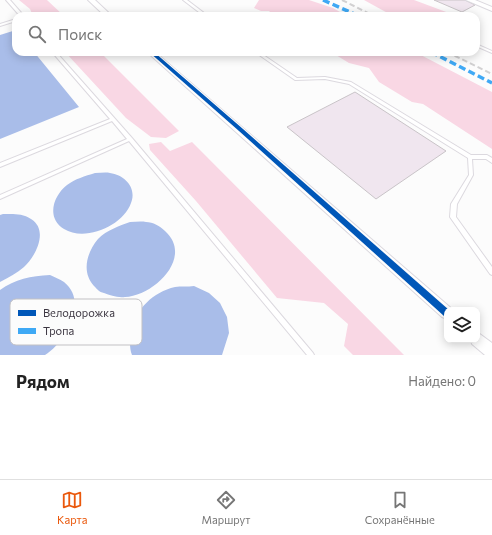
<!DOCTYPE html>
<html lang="ru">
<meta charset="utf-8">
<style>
:root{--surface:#fff;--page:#f2f2f2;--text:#222;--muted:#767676;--line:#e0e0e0;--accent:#ea580c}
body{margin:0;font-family:Commissioner,sans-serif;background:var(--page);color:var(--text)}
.controls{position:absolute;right:12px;bottom:12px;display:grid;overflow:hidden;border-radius:8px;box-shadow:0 2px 10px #0003}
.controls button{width:36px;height:36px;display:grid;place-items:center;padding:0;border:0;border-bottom:1px solid var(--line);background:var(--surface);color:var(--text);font:20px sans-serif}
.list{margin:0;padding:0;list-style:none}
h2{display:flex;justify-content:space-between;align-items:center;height:52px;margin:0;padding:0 16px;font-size:17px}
h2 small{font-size:13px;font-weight:400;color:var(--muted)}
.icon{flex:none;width:22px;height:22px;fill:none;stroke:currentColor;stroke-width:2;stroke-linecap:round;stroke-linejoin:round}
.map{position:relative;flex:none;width:492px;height:355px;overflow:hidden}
.search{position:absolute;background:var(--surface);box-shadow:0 2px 10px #0003;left:12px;right:12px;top:12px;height:44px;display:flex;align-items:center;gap:10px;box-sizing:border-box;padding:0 14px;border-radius:12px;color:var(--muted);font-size:15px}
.sheet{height:124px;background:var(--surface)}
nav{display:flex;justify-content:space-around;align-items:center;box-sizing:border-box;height:56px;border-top:1px solid var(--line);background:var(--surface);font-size:11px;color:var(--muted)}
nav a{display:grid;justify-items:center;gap:2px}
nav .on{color:var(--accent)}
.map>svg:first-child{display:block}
</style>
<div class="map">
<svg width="492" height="355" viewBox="0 0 492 355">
<rect width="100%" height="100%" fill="#fcfcfc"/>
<path fill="#f9d7e4" d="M19 0H47L64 16H33L30 9Z
M259 0H309L333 8 347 16H274L269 11H261L254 8Z
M364 0H414L457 16H393Z
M65 52H100L179 131 166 138 151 137 126 118Z
M331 52H415L492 92V149L423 104 412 102 379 82 369 68 349 63Z
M161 142 170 151 192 142 404 355H353L344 346 348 324 324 303 277 298 196 201 150 150 149 144Z"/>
<path fill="#a9bde9" d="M16 30V52H34L79 107 0 139V35Z
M95 173C100 173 106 172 110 173 125 175 137 188 131 203 123 226 85 242 64 229 46 218 53 196 67 185 75 179 85 176 95 173Z
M3 214C13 214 22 213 31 219 49 230 36 256 24 267 17 273 9 277 0 282V215Z
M130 222C135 222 141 221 146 222 153 222 160 226 165 231 194 257 154 296 125 297 117 298 110 295 104 293 99 292 97 289 94 286 81 272 87 252 98 239 107 230 119 226 130 222Z
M50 275C54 277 60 279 64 282 89 302 66 342 45 355H0V290C15 279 31 276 50 275Z
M194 286 209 293 220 303 227 317 229 333 222 355H132C129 348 130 338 131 331 136 309 153 292 175 287 181 286 188 287 194 286Z"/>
<path fill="#f0e6ef" stroke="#c9c4c8" d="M434 0H465L475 5 462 12Z
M355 92 446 151 376 199 287 127Z"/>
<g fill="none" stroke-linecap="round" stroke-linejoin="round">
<defs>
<path id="lane" d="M6 0H10L24 16H20Z
M183 0H187L208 16H204Z
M408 14H410L414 16H409L407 15Z
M16 19V21L0 26V24Z
M476 44 492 51V53L476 46Z
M52 52H56L132 138 313 353 314 355H307L129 141 0 199V195L127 139 112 121 0 167V163L110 119Z
M255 52H259L297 78 325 77 351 82 471 155H487L492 158V163L486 159H472L473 175 457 204 456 217 492 267V275L490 274 450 217 451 204 469 175 468 158 349 84 325 79 295 80Z"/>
<path id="street" d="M88 0H95L112 16H105Z
M466 0H475L492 7V11Z
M147 52H155L452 309V310H447V319L442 317Z
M477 332 492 343V355H485L472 344 471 340H477Z"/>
</defs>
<use href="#lane" stroke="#dcd9df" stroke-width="2"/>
<use href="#street" stroke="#dcd9df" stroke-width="2"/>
<use href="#lane" fill="#fff" fill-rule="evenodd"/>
<use href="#street" fill="#fff" fill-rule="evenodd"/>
<path stroke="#d2d1d2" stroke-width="2" stroke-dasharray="5.5 3" stroke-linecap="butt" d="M342 0 374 16
M447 52 492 74"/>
<path stroke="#3fa9f5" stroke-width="3.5" stroke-dasharray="7 3.5" stroke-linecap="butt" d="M323 0 359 16
M431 52 492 83"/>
<defs>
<path id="cycleway" d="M149 52H154L243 129 449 310H447V317L444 316 239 131Z"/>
</defs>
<use href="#cycleway" stroke="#fcfcfc" stroke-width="2"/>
<use href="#cycleway" fill="#0057b8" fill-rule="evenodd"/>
</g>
<rect x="10" y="299" width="132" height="46" rx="6" fill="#fcfcfc" stroke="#c2c1c4" stroke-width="1"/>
<rect x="18" y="310" width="18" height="6" fill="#0057b8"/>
<rect x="18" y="328" width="18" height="6" fill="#3fa9f5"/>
<g font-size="11" fill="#3c3641">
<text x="43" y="317">Велодорожка</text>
<text x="43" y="335">Тропа</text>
</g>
</svg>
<div class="controls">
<button><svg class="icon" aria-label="layers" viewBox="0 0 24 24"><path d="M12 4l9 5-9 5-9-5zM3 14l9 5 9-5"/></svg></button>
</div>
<div class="search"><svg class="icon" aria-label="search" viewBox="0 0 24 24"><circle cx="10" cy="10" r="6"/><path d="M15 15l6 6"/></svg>Поиск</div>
</div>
<section class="sheet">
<h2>Рядом<small>Найдено: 0</small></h2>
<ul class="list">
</ul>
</section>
<nav>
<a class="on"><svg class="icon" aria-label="map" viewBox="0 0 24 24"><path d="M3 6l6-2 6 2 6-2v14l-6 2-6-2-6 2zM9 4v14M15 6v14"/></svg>Карта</a>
<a><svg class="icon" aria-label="directions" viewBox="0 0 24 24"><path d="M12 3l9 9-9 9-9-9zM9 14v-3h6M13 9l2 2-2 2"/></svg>Маршрут</a>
<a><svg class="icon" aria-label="saved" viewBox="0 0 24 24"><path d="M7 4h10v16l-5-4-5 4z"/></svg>Сохранённые</a>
</nav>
